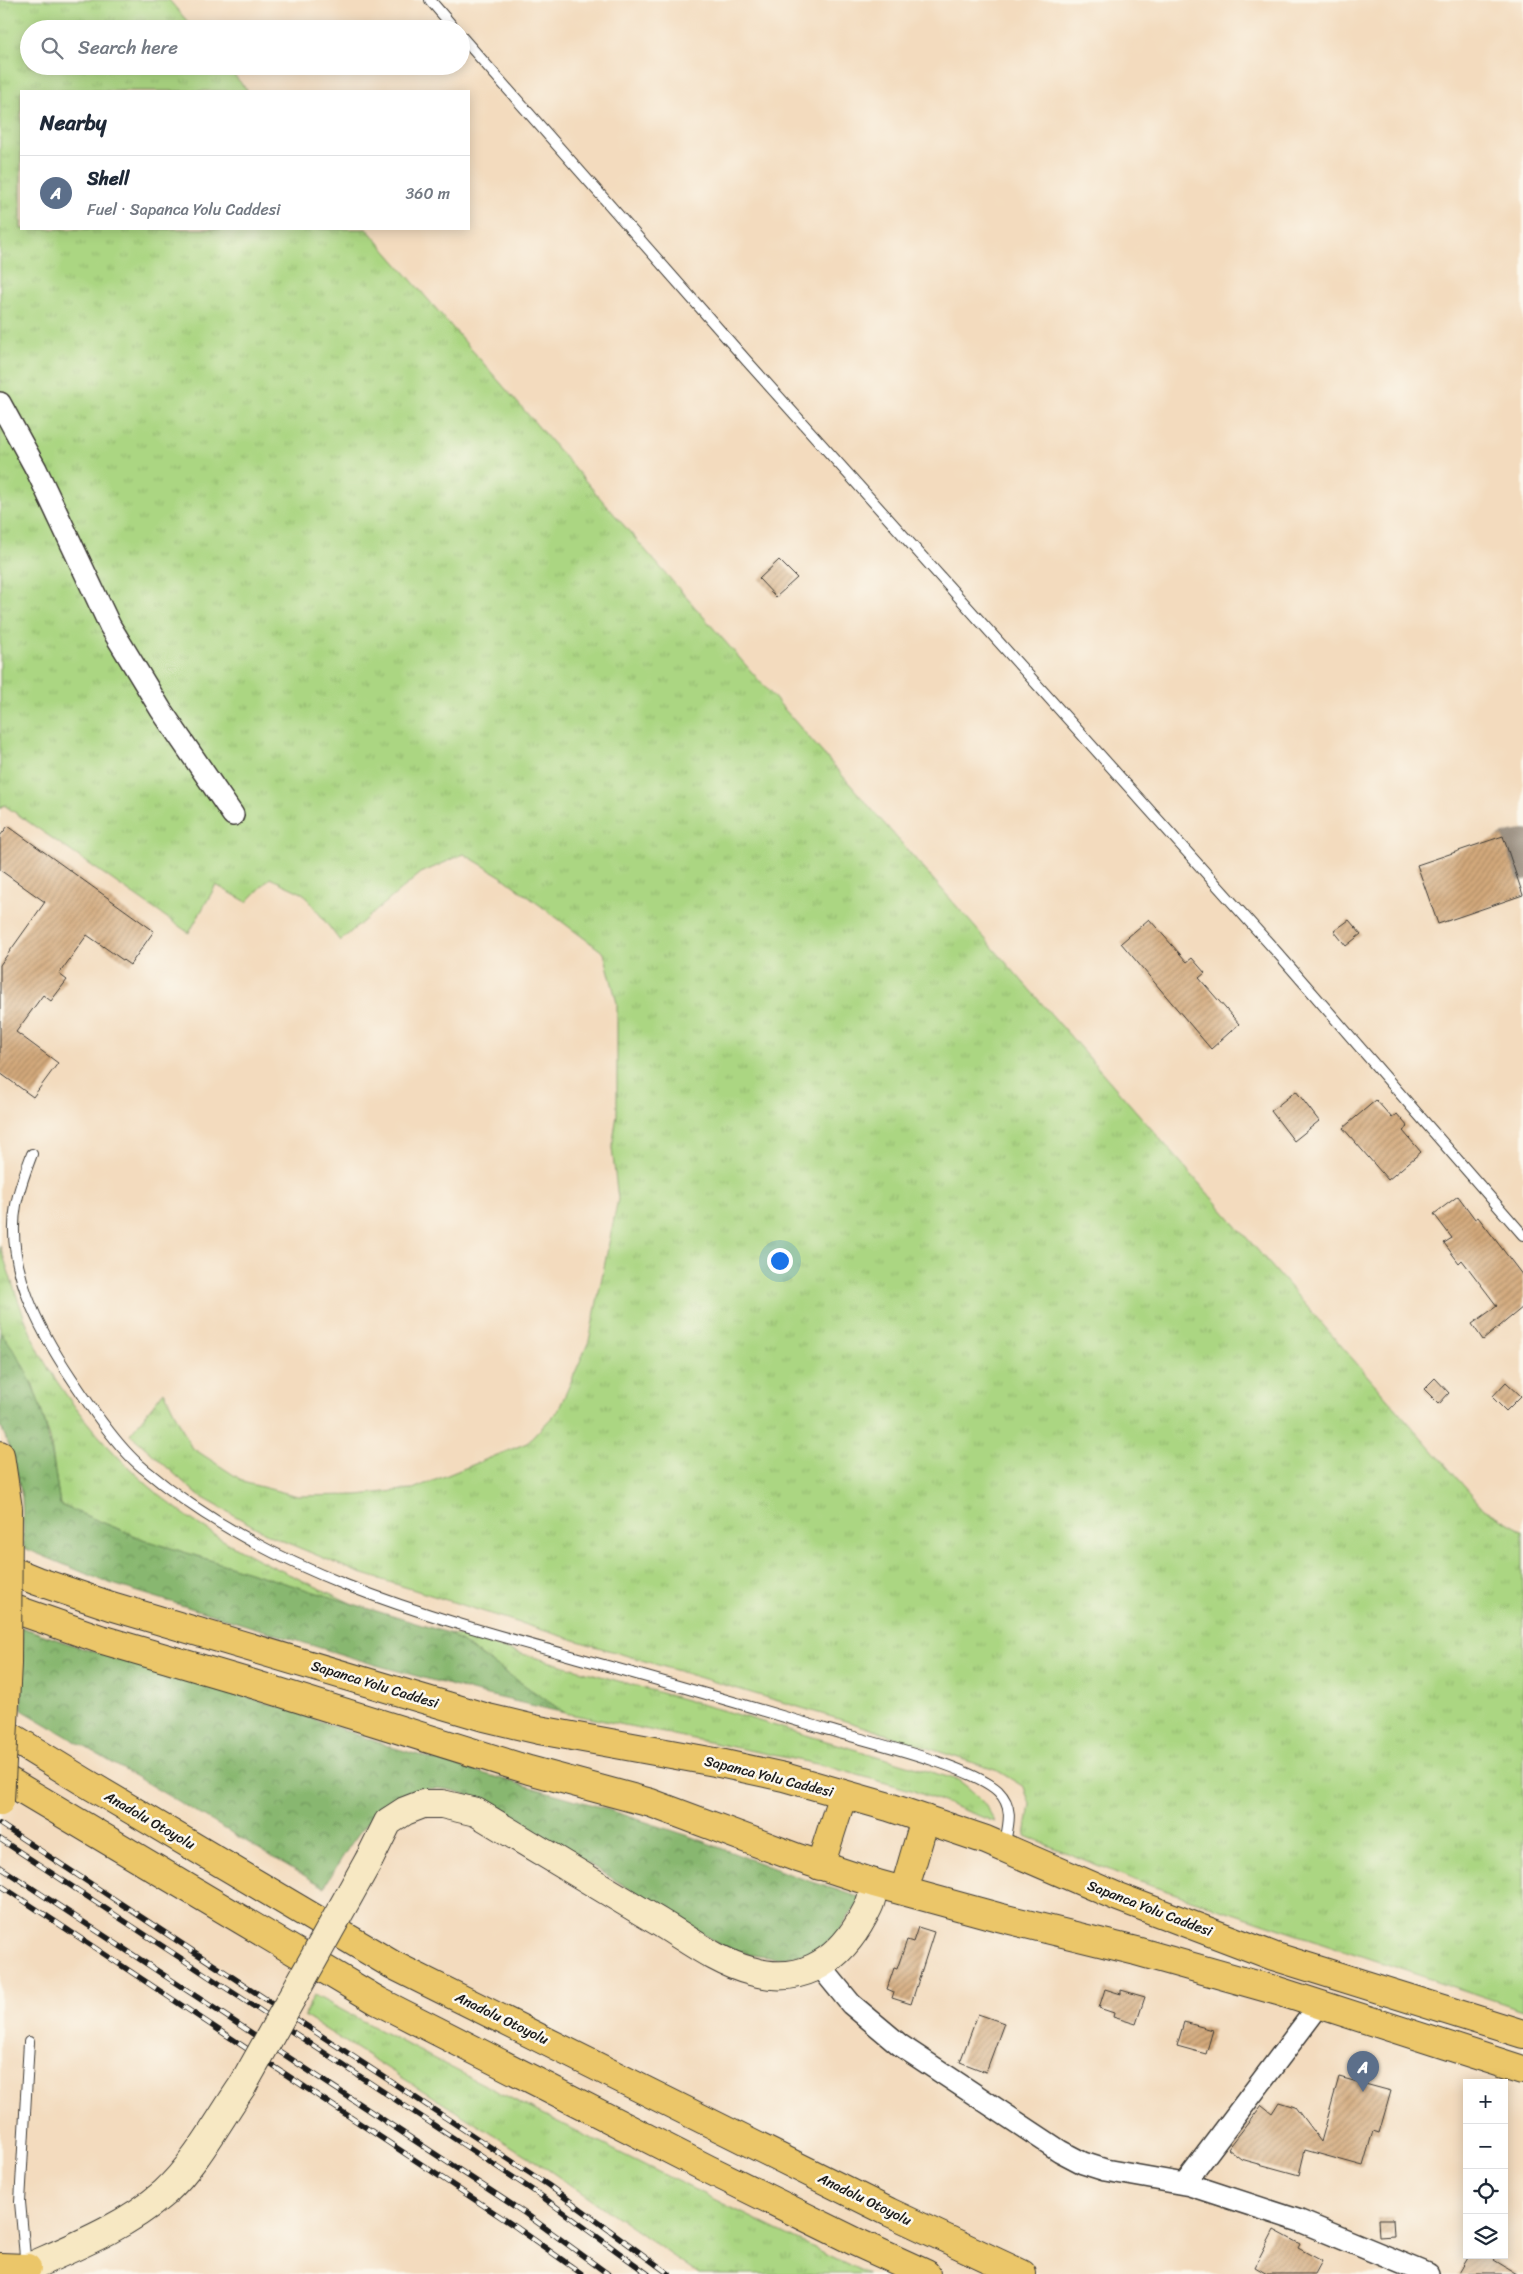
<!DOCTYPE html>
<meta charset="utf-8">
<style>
:root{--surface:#fff;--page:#f2f2f3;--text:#1f2937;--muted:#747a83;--line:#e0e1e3;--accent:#b5179e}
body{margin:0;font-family:Sriracha,sans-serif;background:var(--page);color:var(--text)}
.controls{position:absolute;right:15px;bottom:15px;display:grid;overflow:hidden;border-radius:0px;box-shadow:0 2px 12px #0003}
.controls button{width:45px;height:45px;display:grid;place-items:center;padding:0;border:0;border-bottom:1px solid var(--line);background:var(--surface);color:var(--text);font:25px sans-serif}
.you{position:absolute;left:779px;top:1260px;width:18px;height:18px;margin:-12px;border:4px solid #fff;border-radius:50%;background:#1a73e8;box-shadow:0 0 0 8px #1a73e833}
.badge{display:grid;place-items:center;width:32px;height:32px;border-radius:50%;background:var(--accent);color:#fff;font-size:16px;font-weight:700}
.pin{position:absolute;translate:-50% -41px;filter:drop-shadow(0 1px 2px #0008)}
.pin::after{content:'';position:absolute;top:26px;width:18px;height:15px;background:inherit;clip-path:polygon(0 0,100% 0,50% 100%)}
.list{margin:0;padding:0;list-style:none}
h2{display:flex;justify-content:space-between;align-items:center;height:65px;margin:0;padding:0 20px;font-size:21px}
h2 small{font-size:16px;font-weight:400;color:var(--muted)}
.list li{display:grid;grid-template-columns:32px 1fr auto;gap:15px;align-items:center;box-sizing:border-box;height:75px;padding:0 20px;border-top:1px solid var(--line)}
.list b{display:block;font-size:19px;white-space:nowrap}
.list p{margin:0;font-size:16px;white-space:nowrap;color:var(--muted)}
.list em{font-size:16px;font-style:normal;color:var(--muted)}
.icon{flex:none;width:28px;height:28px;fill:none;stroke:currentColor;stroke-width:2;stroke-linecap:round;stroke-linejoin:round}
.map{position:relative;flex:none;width:1523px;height:2274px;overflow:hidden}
.search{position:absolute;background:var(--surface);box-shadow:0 2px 12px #0003;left:20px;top:20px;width:450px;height:55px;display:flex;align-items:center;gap:12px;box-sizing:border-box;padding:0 18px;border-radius:28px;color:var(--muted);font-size:19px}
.panel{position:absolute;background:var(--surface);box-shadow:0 2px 12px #0003;left:20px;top:90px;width:450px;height:140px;border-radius:0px}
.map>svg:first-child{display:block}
</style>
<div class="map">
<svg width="1523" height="2274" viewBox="0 0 1523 2274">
<defs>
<pattern id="grass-tufts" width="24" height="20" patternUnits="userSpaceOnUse" patternTransform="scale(1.25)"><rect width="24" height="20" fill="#abd682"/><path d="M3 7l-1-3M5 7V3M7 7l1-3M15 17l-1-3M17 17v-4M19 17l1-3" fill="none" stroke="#93b770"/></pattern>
<pattern id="forest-crowns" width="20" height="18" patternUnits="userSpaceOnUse" patternTransform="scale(1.25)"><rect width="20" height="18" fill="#88b770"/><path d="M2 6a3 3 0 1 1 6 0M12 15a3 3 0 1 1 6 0" fill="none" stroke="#6e945b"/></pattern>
<pattern id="building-hatch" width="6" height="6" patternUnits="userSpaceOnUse" patternTransform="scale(1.25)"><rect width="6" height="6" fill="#d3a97b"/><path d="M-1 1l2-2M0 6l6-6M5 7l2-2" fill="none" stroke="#aa8964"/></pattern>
</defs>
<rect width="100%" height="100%" fill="#fbf7ec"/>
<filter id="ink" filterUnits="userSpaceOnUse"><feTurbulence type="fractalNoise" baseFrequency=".02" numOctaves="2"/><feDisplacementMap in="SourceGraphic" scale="10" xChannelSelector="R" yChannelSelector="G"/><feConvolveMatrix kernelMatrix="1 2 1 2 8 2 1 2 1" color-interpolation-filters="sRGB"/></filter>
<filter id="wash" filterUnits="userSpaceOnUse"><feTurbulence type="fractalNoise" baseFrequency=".0096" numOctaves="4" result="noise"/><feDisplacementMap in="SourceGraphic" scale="20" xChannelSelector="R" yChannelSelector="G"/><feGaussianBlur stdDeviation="1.12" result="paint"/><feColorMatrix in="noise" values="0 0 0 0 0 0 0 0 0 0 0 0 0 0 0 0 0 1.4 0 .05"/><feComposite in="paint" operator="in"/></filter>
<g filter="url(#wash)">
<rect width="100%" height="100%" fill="#f3dbbe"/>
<path fill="url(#grass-tufts)" stroke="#64794f" d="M0 0H169L194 29H29V66H226L248 91H21V229H367L673 582 1484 1509 1523 1531V2010L1137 1881 1025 1836 1030 1804 1024 1787 998 1771 852 1723 571 1639 357 1572 271 1536 198 1495 130 1434 164 1391 191 1447 246 1483 298 1496 358 1495 413 1489 527 1443 558 1411 589 1341 618 1199 612 1148 617 1115V1003L604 953 502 877 464 854 421 873 340 941 304 894 270 878 247 902 216 885 189 933 4 805 0 809Z
M0 1246C13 1284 28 1336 49 1369 91 1437 154 1499 223 1540 265 1565 312 1584 355 1605L148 1541 60 1505 50 1438 33 1385 0 1331Z
M448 1633 725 1711 958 1780C975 1792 986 1803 995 1822L911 1790 822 1765 565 1713Z
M314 1995C496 2094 682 2184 868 2274H699L543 2166 304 2016Z"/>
<path fill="url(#forest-crowns)" stroke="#526a46" d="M0 1331C41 1380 51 1443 60 1505L148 1541 448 1633 565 1713 479 1693 376 1665 106 1582 24 1548 22 1497 13 1456 0 1424Z
M21 1627 82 1648 284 1708 391 1747 597 1806 686 1835 797 1877 862 1898 828 1946 807 1953 777 1958 750 1955 722 1946 488 1802C477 1799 466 1794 455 1791 385 1775 355 1838 324 1887L22 1710Z"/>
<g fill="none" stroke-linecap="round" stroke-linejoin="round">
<path stroke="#887c6d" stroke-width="50" d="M1512 857 1523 855"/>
</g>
<g id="blocks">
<path fill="url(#building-hatch)" d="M779 560 797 578 776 597 759 579Z
M8 826 154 931 130 965 87 935 59 974 67 980 51 1001 43 995 16 1032 58 1063 33 1097 0 1073V965L45 902 0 870V836Z
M1503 836 1523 895 1438 924 1417 865Z
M1149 919 1187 962 1192 958 1205 973 1199 978 1239 1024 1211 1049 1121 943Z
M1349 920 1361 934 1346 946 1334 931Z
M1296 1091 1319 1121 1294 1141 1271 1111Z
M1376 1100 1392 1118 1397 1114 1408 1127 1403 1131 1421 1152 1388 1180 1343 1128Z
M1458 1196 1475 1219 1478 1217 1523 1276V1307L1483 1340 1472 1324 1497 1306 1462 1260 1459 1263 1444 1243 1452 1238 1434 1214Z
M1435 1378 1449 1393 1439 1404 1424 1389Z
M1506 1382 1521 1396 1506 1411 1492 1397Z
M918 1927 934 1932 911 2004 892 1998 894 1992 887 1989 894 1968 897 1969 907 1940 913 1942Z
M1105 1989 1121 1994V1990L1145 1997 1136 2024 1113 2017 1114 2013 1099 2008Z
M978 2014 1004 2023 986 2072 960 2062Z
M1184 2022 1213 2030 1206 2054 1177 2046Z
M1339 2077 1391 2091 1379 2133 1373 2131 1363 2166 1305 2150 1299 2175 1241 2159 1228 2149 1262 2105 1272 2113 1279 2102 1295 2107 1321 2142Z
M1378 2219H1393L1394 2236 1379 2237Z
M1274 2230 1300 2244 1298 2248 1322 2261 1315 2274H1267L1255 2267Z
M1469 2255H1498L1494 2260 1517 2274H1458Z"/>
</g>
</g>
<g filter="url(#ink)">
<use href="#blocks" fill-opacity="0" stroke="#3c3934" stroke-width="1"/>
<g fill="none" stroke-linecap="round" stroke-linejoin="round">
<defs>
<path id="lane" d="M430 0 455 29
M461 36 746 360 1283 959 1523 1235
M32 1154C26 1170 19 1188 16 1205 5 1266 39 1330 72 1379 90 1406 118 1448 143 1468 269 1575 434 1618 589 1661 667 1682 744 1705 822 1728 862 1740 970 1765 998 1791 1015 1808 1008 1826 1004 1847
M26 2267 20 2202 29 2042"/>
<path id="street" d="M0 403 36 469 110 626 161 710 233 815
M820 1966 851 2004 900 2045 1060 2151 1083 2163 1105 2170 1190 2185 1300 2221 1428 2274
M1184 2184 1320 2004"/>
<path id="secondary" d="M370 1858 388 1822 405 1811 423 1804H442L476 1812C535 1848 595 1883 654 1919 685 1937 716 1962 751 1971 798 1985 835 1964 859 1924 869 1907 872 1902 874 1883
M27 2268C74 2247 125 2227 164 2193 196 2164 218 2121 243 2085"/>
<path id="primary" d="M0 1455 8 1509
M0 2267 27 2268"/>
<path id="highway" d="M0 1566 37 1581 111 1606 484 1717 539 1730 715 1762 784 1777 889 1807 986 1840 1118 1897 1273 1956 1523 2034
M0 1604 100 1639 253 1684 529 1770 651 1803 798 1858 874 1883 998 1917 1136 1951 1278 1991 1523 2070
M0 1730 83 1781 393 1965 889 2212 1022 2274
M0 1776 378 2001 708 2169 856 2242 926 2274
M820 1866 843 1794
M904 1891 925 1819"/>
</defs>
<use href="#lane" stroke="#3c3934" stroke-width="12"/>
<use href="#street" stroke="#3c3934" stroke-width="24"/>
<use href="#secondary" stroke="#3c3934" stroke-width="30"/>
<use href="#primary" stroke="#3c3934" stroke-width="30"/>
<use href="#highway" stroke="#3c3934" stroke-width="30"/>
<use href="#lane" stroke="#fff" stroke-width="10"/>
<use href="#street" stroke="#fff" stroke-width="21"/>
<use href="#secondary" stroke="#f7e8c3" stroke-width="28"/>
<use href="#primary" stroke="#ebc669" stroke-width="28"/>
<use href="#highway" stroke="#ebc669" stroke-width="28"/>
<defs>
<path id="rail" d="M0 1824 548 2185 669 2274
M0 1839 540 2195 648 2274
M0 1867 526 2214 608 2274
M0 1885 516 2227 582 2274"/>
</defs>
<use href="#rail" stroke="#1c1c1c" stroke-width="5.5"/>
<use href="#rail" stroke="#fbf7ec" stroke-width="4" stroke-dasharray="11" stroke-linecap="butt"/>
<defs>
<path id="secondary-bridge" d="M243 2085 370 1858"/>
<path id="primary-bridge" d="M0 1801 7 1664 8 1509"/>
</defs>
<use href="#secondary-bridge" stroke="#3c3934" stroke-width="30" stroke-linecap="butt"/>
<use href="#primary-bridge" stroke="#3c3934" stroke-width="30" stroke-linecap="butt"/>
<use href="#secondary-bridge" stroke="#f7e8c3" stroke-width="28"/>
<use href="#primary-bridge" stroke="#ebc669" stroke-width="28"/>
</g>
</g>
<g text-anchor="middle" stroke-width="5" stroke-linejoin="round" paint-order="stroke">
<g font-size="14" fill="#1c1c1c" stroke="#fbf7ec">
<text transform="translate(375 1684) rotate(17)" y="5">Sapanca Yolu Caddesi</text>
<text transform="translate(769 1776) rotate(14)" y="5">Sapanca Yolu Caddesi</text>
<text transform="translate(150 1820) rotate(30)" y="5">Anadolu Otoyolu</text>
<text transform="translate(1150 1908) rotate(21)" y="5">Sapanca Yolu Caddesi</text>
<text transform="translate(502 2018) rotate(26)" y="5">Anadolu Otoyolu</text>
<text transform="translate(865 2199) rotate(26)" y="5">Anadolu Otoyolu</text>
</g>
</g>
</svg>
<div class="controls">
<button>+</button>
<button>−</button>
<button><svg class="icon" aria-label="locate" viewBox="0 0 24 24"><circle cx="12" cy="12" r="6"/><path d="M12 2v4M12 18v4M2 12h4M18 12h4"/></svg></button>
<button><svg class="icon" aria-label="layers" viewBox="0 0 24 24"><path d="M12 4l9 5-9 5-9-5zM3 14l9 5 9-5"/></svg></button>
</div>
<div class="you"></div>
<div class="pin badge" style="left:1363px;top:2092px;background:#5c6f8a">A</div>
<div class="search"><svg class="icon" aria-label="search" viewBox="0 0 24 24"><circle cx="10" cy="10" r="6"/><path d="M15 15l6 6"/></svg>Search here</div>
<section class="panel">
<h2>Nearby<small></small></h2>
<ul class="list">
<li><span class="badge" style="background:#5c6f8a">A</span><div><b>Shell</b><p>Fuel · Sapanca Yolu Caddesi</p></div><em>360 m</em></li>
</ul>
</section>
</div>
